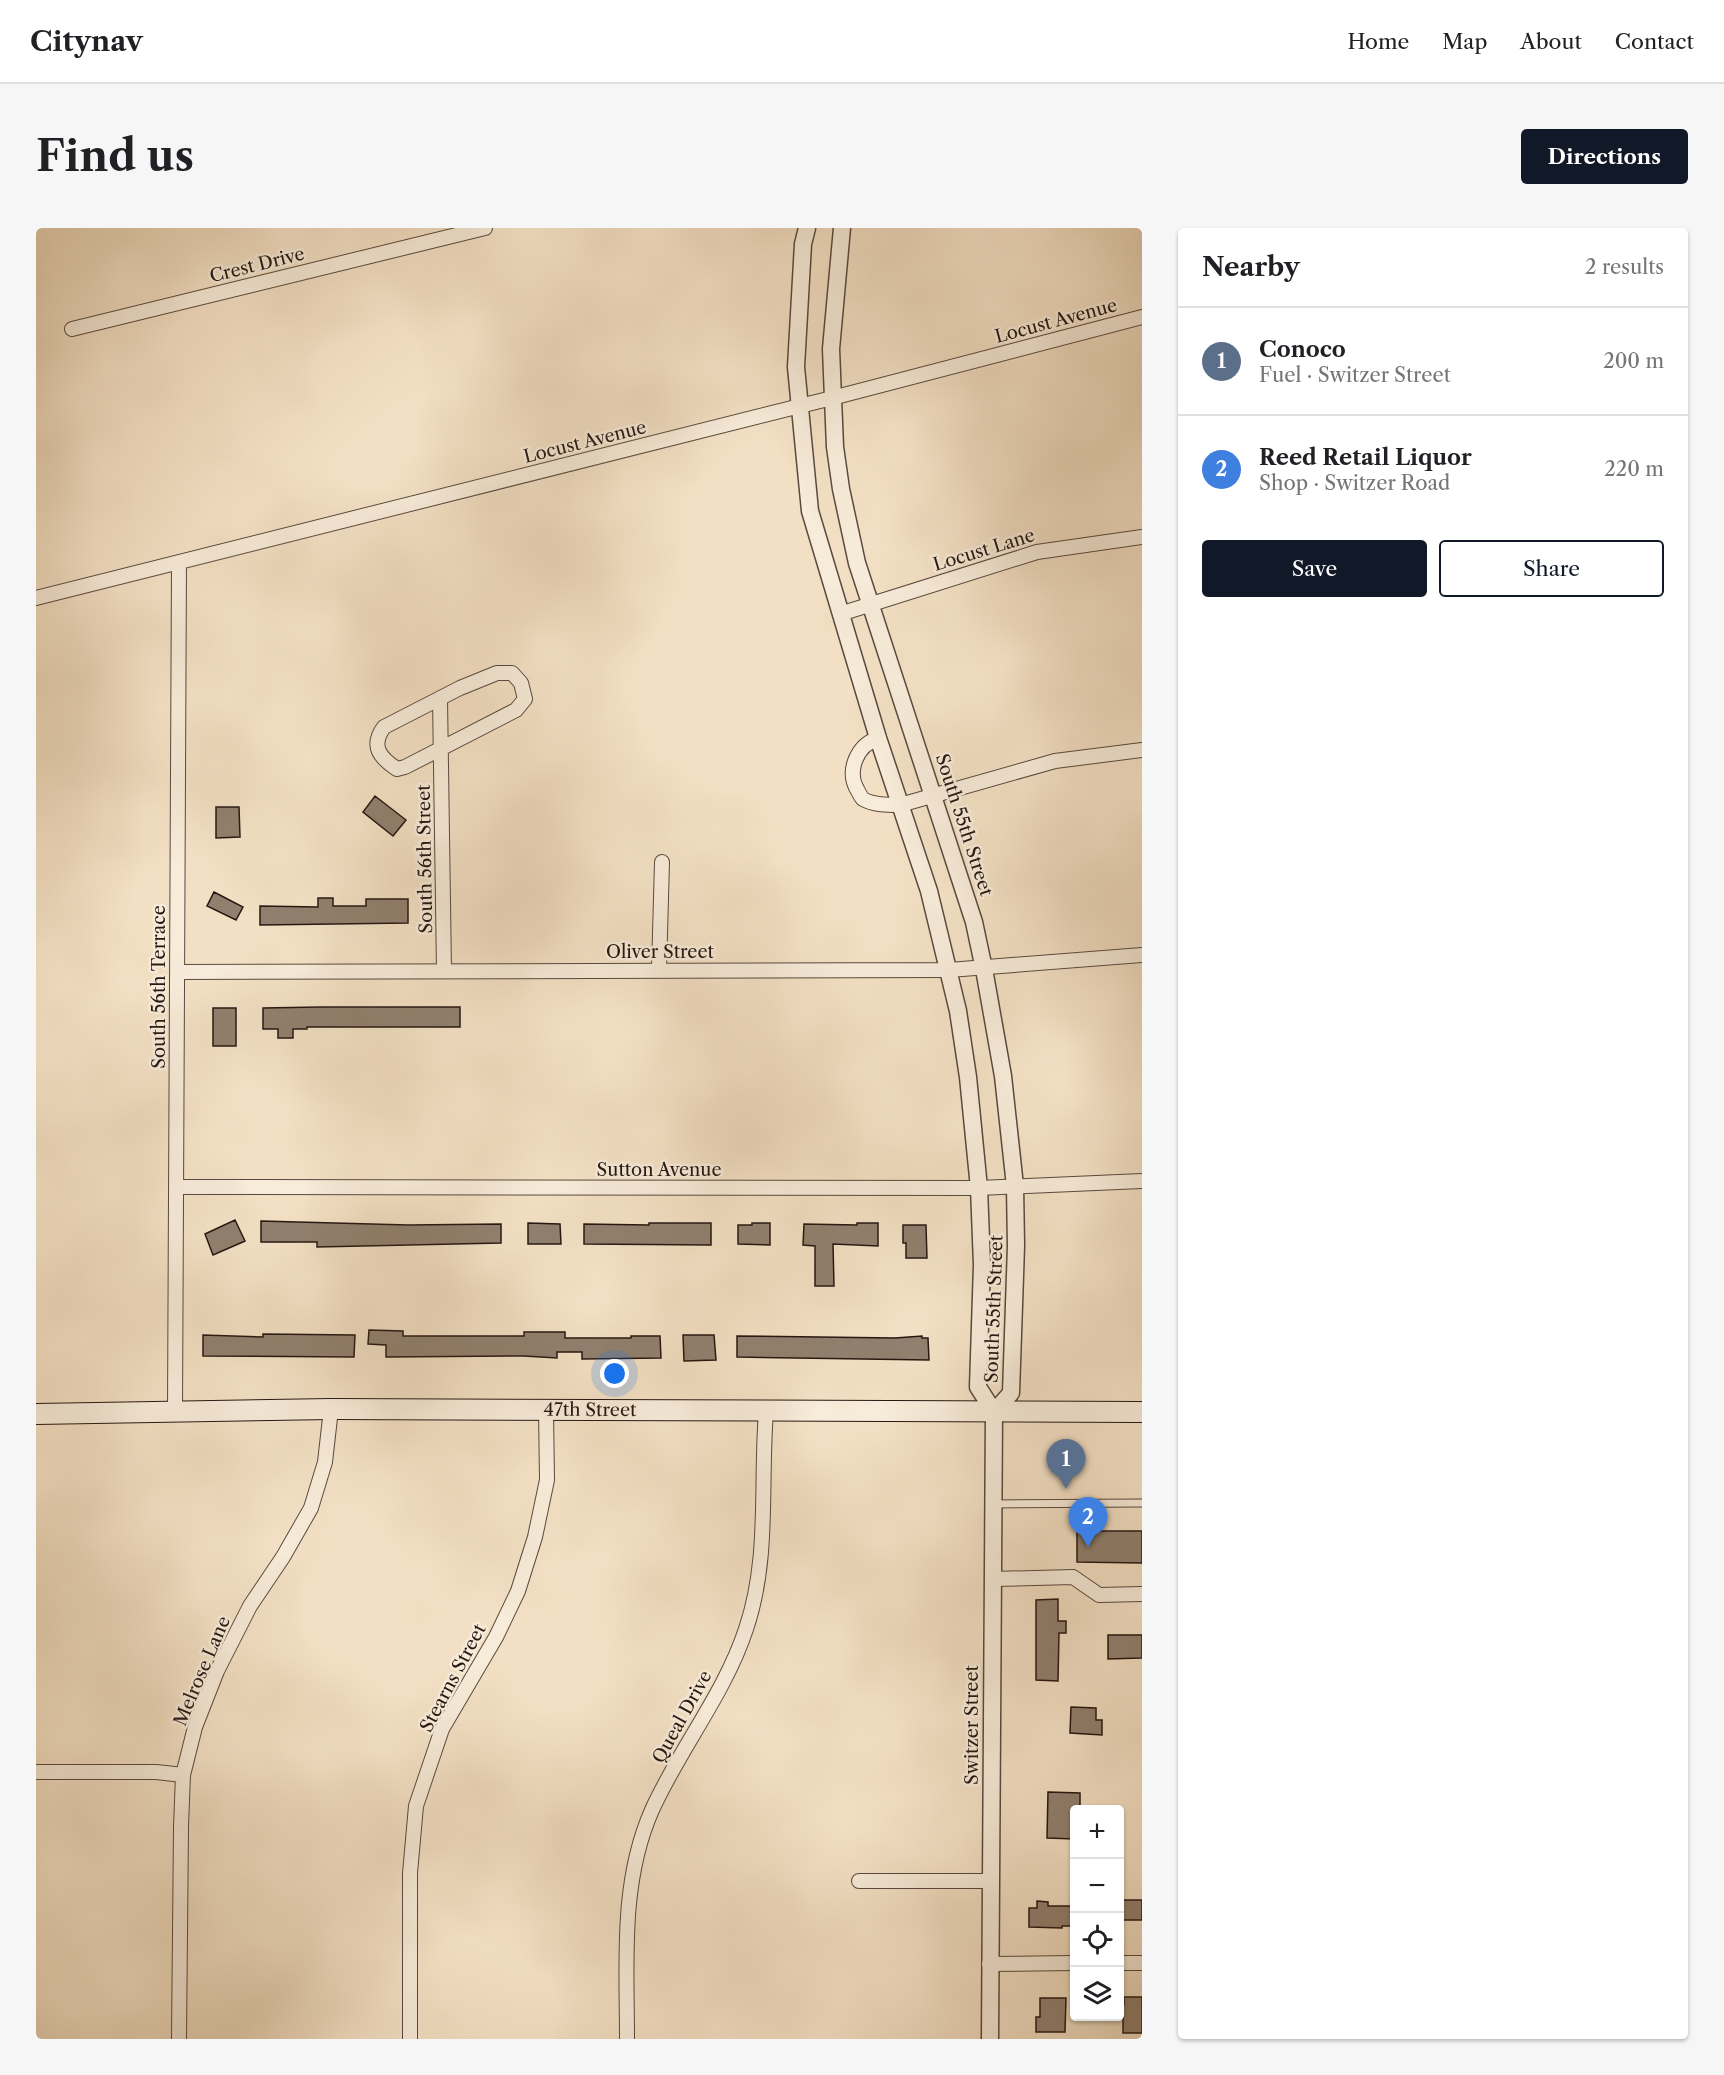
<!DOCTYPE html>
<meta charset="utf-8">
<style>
:root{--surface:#fff;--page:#f6f6f6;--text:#202124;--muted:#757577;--line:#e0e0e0;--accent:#111827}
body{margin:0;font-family:"Libre Caslon Text",serif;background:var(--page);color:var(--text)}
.controls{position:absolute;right:18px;bottom:18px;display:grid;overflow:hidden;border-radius:6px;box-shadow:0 2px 4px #0004}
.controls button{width:54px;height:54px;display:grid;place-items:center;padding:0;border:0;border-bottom:2px solid var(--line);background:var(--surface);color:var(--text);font:30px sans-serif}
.you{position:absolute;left:579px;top:1146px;width:21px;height:21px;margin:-15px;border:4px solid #fff;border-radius:50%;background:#1a73e8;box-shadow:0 0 0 9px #1a73e833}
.badge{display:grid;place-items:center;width:39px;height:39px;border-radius:50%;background:var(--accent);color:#fff;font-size:20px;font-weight:700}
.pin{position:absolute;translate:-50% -50px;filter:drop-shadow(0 2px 3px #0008)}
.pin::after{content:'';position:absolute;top:32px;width:21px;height:18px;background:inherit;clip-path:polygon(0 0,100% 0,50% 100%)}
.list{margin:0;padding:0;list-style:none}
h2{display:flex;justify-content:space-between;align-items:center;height:78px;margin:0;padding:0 24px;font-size:26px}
h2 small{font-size:20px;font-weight:400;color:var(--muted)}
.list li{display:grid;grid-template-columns:39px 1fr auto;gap:18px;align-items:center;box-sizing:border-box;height:108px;padding:0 24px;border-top:2px solid var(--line)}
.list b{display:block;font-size:22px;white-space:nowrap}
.list p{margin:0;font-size:20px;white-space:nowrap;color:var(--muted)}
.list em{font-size:20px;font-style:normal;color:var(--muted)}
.actions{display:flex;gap:12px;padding:18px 24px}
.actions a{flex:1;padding:14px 0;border:2px solid var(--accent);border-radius:6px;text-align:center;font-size:21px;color:var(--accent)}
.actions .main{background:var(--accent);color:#fff}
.icon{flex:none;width:33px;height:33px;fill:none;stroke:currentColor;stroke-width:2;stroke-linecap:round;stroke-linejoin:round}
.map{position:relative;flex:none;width:1106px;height:1811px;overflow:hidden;border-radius:6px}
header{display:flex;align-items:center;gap:36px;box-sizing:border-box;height:84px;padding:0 30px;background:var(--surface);border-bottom:2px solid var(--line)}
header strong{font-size:28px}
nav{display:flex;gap:33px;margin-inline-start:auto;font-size:21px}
.intro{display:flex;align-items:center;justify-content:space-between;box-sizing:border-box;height:144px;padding:0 36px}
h1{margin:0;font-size:42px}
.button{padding:15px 27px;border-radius:6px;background:var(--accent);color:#fff;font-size:21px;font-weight:700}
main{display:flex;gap:36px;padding:0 36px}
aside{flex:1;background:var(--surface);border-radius:6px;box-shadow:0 2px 4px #0004}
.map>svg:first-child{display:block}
</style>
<header>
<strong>Citynav</strong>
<nav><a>Home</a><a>Map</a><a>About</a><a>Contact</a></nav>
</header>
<div class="intro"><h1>Find us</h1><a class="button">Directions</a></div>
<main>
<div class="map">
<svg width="1106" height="1811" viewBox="0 0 1106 1811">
<rect width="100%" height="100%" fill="#f3e0c4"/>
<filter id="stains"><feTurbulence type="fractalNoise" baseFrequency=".00333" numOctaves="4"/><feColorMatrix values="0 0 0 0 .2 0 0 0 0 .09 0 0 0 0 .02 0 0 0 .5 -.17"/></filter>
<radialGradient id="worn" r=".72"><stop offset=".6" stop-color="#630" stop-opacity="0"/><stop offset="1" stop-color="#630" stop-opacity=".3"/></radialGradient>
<path fill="#91806f" stroke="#261712" stroke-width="1.5" d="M339 568 370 592 357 608 327 584Z
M180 579H203L204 609 180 610Z
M178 664 207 679 200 692 171 678Z
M282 670H297V678H330V671H372V695L224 697V678L282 679Z
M284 779H424V799H271V801H257V810H242V801H227V780Z
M177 780H200V818H177Z
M199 992 209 1013 177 1027 169 1006Z
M225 993 372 997 465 996V1015L281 1019V1014H225Z
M492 995 524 996 525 1016H492Z
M613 995H675V1017L548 1016V996L613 997Z
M716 995H734V1017L702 1016V997H716Z
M821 995H842V1018L797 1016 798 1058H779V1018L767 1017 768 996 821 997Z
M867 997H890L891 1030H870V1015H867Z
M333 1102 367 1103V1108H488V1104H529V1110H595V1108H624L625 1130 546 1131V1124H521V1130L488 1128 350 1129V1117L332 1116Z
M227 1106 319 1107 318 1129 167 1128V1107L227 1109Z
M647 1107H678L680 1132 648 1133Z
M701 1108 859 1110 886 1108V1110H892L893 1132 701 1129Z
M1041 1303H1106V1335L1041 1334Z
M1022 1371V1393H1030V1405H1023L1022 1453 1000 1452V1372Z
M1072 1407H1106V1430L1072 1431Z
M1035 1479 1060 1480V1492H1066V1507L1034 1505Z
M1012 1564 1044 1565V1581H1038V1611L1011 1610Z
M1083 1672H1106V1692H1083Z
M1001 1673 1012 1674V1678H1038V1698H1026V1700L993 1699V1680H1001Z
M1088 1769H1106V1805H1087V1788H1084V1777H1088Z
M1004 1770H1030L1029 1804H1000V1789H1004Z"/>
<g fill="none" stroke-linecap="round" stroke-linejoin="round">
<defs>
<path id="service" d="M957 1276 1106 1275"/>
<path id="minor" d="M36 101 449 0
M0 370 796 170 1106 89
M804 386 1001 324 1106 309
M461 445H476L485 455 489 471 480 482 369 539 361 541C344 530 334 518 348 499L424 460Z
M404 470 408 742
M842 510C820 518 810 544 822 563 823 565 825 569 827 571 837 577 852 577 864 577L1019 533 1106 522
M623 742 626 634
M142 744 913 742 1106 727
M141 959 943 960 1106 953
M139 1183 143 335
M957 1351 1037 1349 1063 1367 1106 1366
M0 1544H120L147 1547
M823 1653H954
M1084 1735H1106
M953 1736 1038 1735
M143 1811 145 1599 147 1547 159 1499 181 1443 214 1378 247 1329 275 1280 289 1234 295 1181
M374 1811V1645L380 1578 406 1501 460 1409 482 1363 499 1309 511 1252 510 1182
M591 1811C591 1735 584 1654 616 1582 644 1520 689 1465 710 1401 734 1330 724 1257 730 1184"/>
<path id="tertiary" d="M771 0 767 16 760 139 774 283 842 510 893 663 922 783 932 849 943 960 946 1037 942 1159 958 1184
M806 0 795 121 799 219 805 261 821 335 938 694 948 741 967 848 979 958 980 1018 975 1165 958 1184
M954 1811 958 1184"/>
<g id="secondary">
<path id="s1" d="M0 1186 295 1181 1106 1184"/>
</g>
</defs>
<use href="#service" stroke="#59493e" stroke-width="9"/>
<use href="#minor" stroke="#59493e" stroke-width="16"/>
<use href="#tertiary" stroke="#59493e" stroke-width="19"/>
<use href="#secondary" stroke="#261712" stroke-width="22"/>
<use href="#service" stroke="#f7ebd9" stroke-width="7"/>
<use href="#minor" stroke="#f7ebd9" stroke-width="14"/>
<use href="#tertiary" stroke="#f7ebd9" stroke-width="16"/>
<use href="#secondary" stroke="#f7ebd9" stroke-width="20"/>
</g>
<g text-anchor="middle" stroke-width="5" stroke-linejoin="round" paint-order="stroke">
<g font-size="18" fill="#261712" stroke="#f7ebd9">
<text transform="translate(221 37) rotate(-14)" y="6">Crest Drive</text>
<text transform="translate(1020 93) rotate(-15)" y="6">Locust Avenue</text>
<text transform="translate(549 214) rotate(-14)" y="6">Locust Avenue</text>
<text transform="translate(948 322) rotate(-17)" y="6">Locust Lane</text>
<text transform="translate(928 597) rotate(72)" y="6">South 55th Street</text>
<text transform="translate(389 631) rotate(-91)" y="6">South 56th Street</text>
<text x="624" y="730">Oliver Street</text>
<text transform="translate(123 759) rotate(-90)" y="6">South 56th Terrace</text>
<text x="623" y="948">Sutton Avenue</text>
<text transform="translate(958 1081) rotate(-88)" y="6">South 55th Street</text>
<text dy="6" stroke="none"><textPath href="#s1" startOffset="554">47th Street</textPath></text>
<text transform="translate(166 1443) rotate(-67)" y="6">Melrose Lane</text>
<text transform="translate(417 1450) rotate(-62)" y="6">Stearns Street</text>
<text transform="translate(646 1489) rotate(-61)" y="6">Queal Drive</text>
<text transform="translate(936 1497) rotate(-90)" y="6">Switzer Street</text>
</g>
</g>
<rect width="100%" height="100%" filter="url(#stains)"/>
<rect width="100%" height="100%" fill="url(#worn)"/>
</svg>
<div class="controls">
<button>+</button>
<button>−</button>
<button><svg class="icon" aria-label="locate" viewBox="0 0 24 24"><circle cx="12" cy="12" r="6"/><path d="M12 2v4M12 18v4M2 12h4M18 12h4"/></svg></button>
<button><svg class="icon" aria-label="layers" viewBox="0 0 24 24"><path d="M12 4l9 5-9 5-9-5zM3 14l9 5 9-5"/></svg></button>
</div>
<div class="you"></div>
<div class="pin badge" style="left:1030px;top:1261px;background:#5c6f8a">1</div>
<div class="pin badge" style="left:1052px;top:1319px;background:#3f7fe0">2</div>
</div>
<aside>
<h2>Nearby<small>2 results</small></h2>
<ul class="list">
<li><span class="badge" style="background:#5c6f8a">1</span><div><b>Conoco</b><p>Fuel · Switzer Street</p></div><em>200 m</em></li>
<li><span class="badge" style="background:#3f7fe0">2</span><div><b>Reed Retail Liquor</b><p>Shop · Switzer Road</p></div><em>220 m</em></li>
</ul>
<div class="actions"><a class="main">Save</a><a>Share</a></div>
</aside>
</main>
